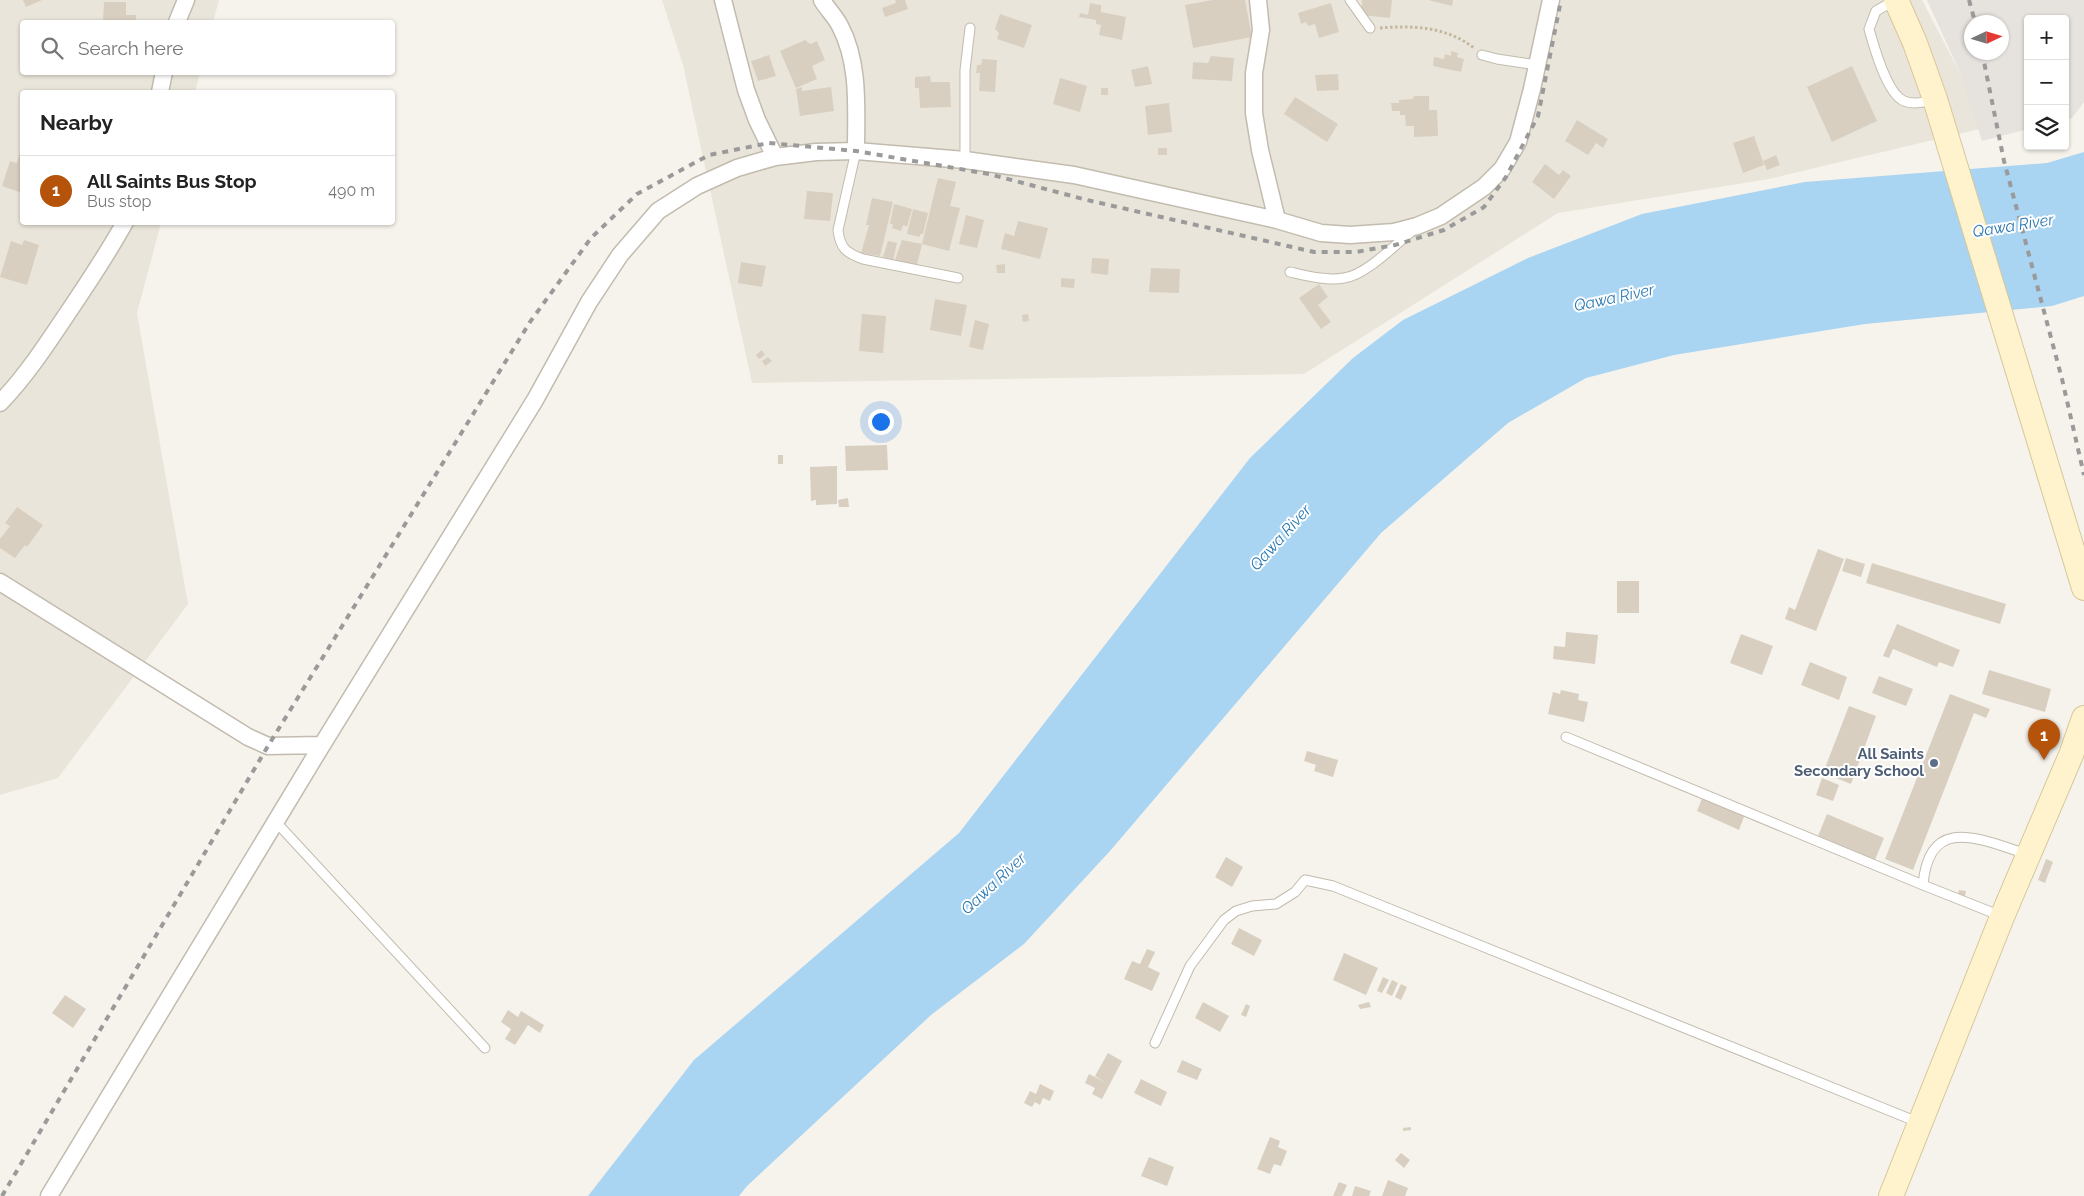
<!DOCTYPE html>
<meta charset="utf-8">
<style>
:root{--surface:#fff;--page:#f6f6f6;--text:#222;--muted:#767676;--line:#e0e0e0;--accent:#b45309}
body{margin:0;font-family:Raleway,sans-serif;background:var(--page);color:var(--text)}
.controls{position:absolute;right:15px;top:15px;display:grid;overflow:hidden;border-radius:5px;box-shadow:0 1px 4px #0004}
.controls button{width:45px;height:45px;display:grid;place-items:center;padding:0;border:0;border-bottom:1px solid var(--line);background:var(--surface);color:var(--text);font:25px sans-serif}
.compass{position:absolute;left:1964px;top:15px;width:45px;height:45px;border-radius:50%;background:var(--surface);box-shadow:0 1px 4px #0004;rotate:86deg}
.you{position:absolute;left:880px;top:421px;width:18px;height:18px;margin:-12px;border:4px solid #fff;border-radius:50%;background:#1a73e8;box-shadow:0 0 0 8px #1a73e833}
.badge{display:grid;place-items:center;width:32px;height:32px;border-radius:50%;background:var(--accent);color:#fff;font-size:16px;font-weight:700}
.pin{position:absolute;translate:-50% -41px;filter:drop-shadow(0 1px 2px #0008)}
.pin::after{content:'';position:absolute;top:26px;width:18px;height:15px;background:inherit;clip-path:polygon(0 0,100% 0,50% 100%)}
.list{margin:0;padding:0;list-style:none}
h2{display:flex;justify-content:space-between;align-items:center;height:65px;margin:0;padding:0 20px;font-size:21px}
h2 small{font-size:16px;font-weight:400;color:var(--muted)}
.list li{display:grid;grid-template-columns:32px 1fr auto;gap:15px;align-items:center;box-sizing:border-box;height:70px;padding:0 20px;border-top:1px solid var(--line)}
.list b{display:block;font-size:19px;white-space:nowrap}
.list p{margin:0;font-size:16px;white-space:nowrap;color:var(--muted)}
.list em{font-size:16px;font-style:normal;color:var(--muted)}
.icon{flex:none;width:28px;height:28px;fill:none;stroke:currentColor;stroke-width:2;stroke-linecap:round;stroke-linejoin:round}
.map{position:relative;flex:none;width:2084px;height:1196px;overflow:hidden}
.search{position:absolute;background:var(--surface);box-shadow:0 1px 4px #0004;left:20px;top:20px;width:375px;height:55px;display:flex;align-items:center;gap:12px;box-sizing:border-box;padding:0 18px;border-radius:5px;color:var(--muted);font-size:19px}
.panel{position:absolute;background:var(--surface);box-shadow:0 1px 4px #0004;left:20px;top:90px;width:375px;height:135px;border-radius:5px}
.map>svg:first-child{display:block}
</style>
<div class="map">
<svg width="2084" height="1196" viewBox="0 0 2084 1196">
<rect width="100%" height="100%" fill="#f6f3ec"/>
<path fill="#eae5da" d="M0 0H219L213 22H22V72L200 73 195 92H22V222L161 223 137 313 188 604 58 778 0 795Z
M662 0H1922L1988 127 1769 179 1558 213 1304 374 752 383 683 65Z"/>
<path fill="#e6e2dd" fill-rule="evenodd" d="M1927 0H2084V102L2072 118 2065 120V19H2028V129L1982 141 1961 75ZM1972 22H2002V52H1972Z"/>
<path fill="#a9d4f2" d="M2084 152V296L2052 306 1865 324 1674 355 1586 378 1508 423 1381 533 1110 851 1024 944 931 1015 747 1186 739 1196H588L694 1060 959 833 1250 458 1353 358 1403 320 1528 258 1642 214 1805 182 2047 163Z"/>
<path fill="#d8cfc1" d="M23 0H42L26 7Z
M895 0H905L908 9 885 17 882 8 896 3Z
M1213 0H1245L1252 37 1193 48 1185 5Z
M1362 0H1392L1390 18 1361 15Z
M1428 0H1453L1452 6Z
M104 2H126V15H136V22H103Z
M1090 3 1101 5V12L1126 17 1122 40 1099 35 1101 25 1096 24V20L1079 17 1080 13 1088 15Z
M1331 3 1339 32 1319 38 1315 24 1308 26 1306 22 1301 24 1298 13Z
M1000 14 1032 25 1024 48 997 39 999 33 995 29Z
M805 40 810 44 817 41 825 60 812 66 817 79 796 88 780 51Z
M1451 51 1458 53 1457 57 1464 59 1461 72 1433 66 1434 57 1444 59 1445 54 1451 56Z
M769 55 776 76 758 81 751 61Z
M1211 56 1234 58 1232 81 1192 79 1193 62 1208 63Z
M982 59 997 60 995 92 979 91 980 73H976L977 65H981Z
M1148 66 1152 84 1135 87 1131 70Z
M1852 66 1877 121 1832 142 1807 87Z
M1338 74 1339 90 1317 91 1315 75Z
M930 76 931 82H950L951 107 920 108 919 88H915V77Z
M1060 78 1087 86 1080 112 1053 104Z
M802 87V91L831 87 834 111 800 116 796 89Z
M1101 88H1108V95H1101Z
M1414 96H1429V110H1437L1438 136 1414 137V126H1406L1405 115H1400V111H1392L1391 103H1399V100L1413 99Z
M1295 97 1338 124 1327 142 1284 114Z
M1169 103 1172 132 1148 135 1145 106Z
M1577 120 1608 139 1603 148 1596 143 1588 155 1565 141Z
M1754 136 1764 165 1743 173 1733 143Z
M22 145V193L2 186 10 161 17 163Z
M1158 148H1167V155H1158Z
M1776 155 1780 165 1767 170 1763 161Z
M1545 164 1559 175 1563 170 1571 176 1554 199 1532 182Z
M938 178 956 182 950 206 960 208 949 251 922 244Z
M807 191 833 193 830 221 804 219Z
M872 198 893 202 880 256 861 253 869 225H866Z
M894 204 912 209 907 227 903 225 901 231 892 228 893 224H890Z
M913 209 928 213 923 234H920V237L907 234Z
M966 215 984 220 977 248 959 244Z
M1018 221 1048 228 1040 259 1001 249 1005 233 1014 236Z
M24 240 39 245 27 285 0 277 11 241 22 245Z
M902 240 922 244 916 269 894 263Z
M888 241 897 243 893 260 883 257Z
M1092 258 1109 259 1108 275 1091 273Z
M741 262 766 266 762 287 738 283Z
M1005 264V273H997L996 265Z
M1151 268 1180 269 1179 293 1149 292Z
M1061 278 1075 279 1074 288 1061 287Z
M1319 284 1328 297 1318 305 1331 322 1321 329 1299 298Z
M935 299 967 305 961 336 930 330Z
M862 314 886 316 883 353 859 351Z
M1028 314 1029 321 1023 322 1022 315Z
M975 320 989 324 983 350 969 347Z
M762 350 765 355 759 359 756 355Z
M768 357 772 361 765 366 762 361Z
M887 445 888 470 846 471 845 446Z
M778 455H783V464H778Z
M837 466V504L816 505V500L811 501 810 467Z
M848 498 849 507H839L838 500Z
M17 507 43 525 27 547 25 545 15 558 0 548V539L10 526 5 523Z
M1818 549 1844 559 1816 631 1785 619 1789 607 1795 610Z
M1846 558 1865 564 1861 577 1842 571Z
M1872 563 2006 604 2000 624 1866 583Z
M1617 581H1639V613H1617Z
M1897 624 1960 650 1953 667 1939 662 1937 667 1893 649 1889 658 1883 656Z
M1566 632 1598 635 1595 664 1553 659 1554 646 1565 647Z
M1741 634 1773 646 1762 675 1730 663Z
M1810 662 1847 677 1839 700 1801 685Z
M1989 670 2051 689 2045 712 1982 694Z
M1879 676 1913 689 1906 706 1872 693Z
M1561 690 1579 694 1578 700 1588 702 1584 722 1548 714 1553 692 1560 694Z
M1950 694 1990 709 1986 718 1974 713 1913 870 1885 859Z
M1849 706 1876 716 1851 784 1823 773Z
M1307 751 1338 760 1333 777 1314 771 1316 765 1304 761Z
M1822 778 1839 785 1833 801 1816 795Z
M1703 796 1745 814 1739 830 1697 811Z
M1827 814 1884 838 1875 860 1818 836Z
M1226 857 1243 867 1232 887 1215 877Z
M2046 859 2053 862 2045 883 2038 880Z
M1959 890 1966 891 1965 897 1958 895Z
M1239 928 1262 940 1254 956 1231 944Z
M1147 949 1155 952 1148 967 1160 973 1152 991 1124 979 1132 961 1140 964Z
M1344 953 1378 968 1366 995 1333 980Z
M1383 977 1389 980 1382 993 1377 991Z
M1392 980 1398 983 1392 996 1386 993Z
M1401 984 1407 987 1401 1000 1395 997Z
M65 995 86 1009 73 1028 52 1013Z
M1203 1002 1229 1016 1220 1032 1195 1018Z
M1369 1002 1371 1007 1360 1009 1358 1005Z
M1246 1004 1250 1006 1246 1017 1241 1015Z
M508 1010 518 1017 521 1011 544 1025 540 1033 528 1025 515 1045 505 1039 511 1029 501 1022Z
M1108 1053 1122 1061 1102 1099 1092 1094 1095 1088 1085 1083 1089 1074 1105 1082 1095 1076Z
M1182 1060 1202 1069 1197 1080 1177 1072Z
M1141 1079 1167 1092 1161 1106 1134 1093Z
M1040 1084 1054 1091 1050 1101 1043 1098 1040 1105 1035 1102 1032 1107 1024 1103 1030 1091 1036 1094Z
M1411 1127V1130L1403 1131V1128Z
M1270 1137 1280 1141 1278 1147 1287 1151 1281 1166 1274 1164 1270 1174 1257 1169Z
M1401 1153 1410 1160 1404 1168 1395 1160Z
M1149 1157 1174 1167 1167 1186 1141 1176Z
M1388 1180 1408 1188 1405 1196H1382Z
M1339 1182 1347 1185 1342 1196H1333Z
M1355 1186 1371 1191 1369 1196H1352Z"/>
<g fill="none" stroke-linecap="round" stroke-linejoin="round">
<defs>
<path id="lane" d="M1350 0 1370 28
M1895 0 1876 11 1869 29C1874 47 1887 94 1904 101 1914 105 1925 102 1935 99
M1482 55 1497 59 1537 65
M856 151 838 230C840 248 846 253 863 259L958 278
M965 160V70L970 28
M1290 272C1308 276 1326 281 1344 278 1366 275 1395 245 1412 231
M1566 737 1923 885
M276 822 485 1048
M2001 916 1923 885C1929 813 1981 840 2027 854
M1155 1043 1190 966 1224 920 1236 911 1252 906 1276 904 1295 892 1305 880 1333 886 1920 1123"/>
<path id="street" d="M723 0 746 90 757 120 775 157
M822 0C827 9 835 16 840 26 860 64 856 109 856 151
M1258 0 1261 30 1254 73V113L1260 150 1277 220
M177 22 186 0
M160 92 164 72
M0 403C25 377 45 347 65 317 86 286 107 255 125 222
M0 582 248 737 268 746 322 745
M49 1196 322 745 535 400 589 302 620 255 658 211 697 186 737 168 775 157 816 152 856 151 965 160 1074 175 1277 220 1321 233 1350 235 1394 232 1417 226 1441 216 1484 187 1502 169 1518 142 1532 89 1551 0"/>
<path id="secondary" d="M1896 0 1915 43 1935 99 2084 588
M1891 1196 2002 917 2071 755 2084 718"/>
</defs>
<use href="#lane" stroke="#c2bbae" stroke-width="11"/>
<use href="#street" stroke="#c2bbae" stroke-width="19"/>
<use href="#secondary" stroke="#d6c79b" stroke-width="26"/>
<path stroke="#c4b79f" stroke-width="3" stroke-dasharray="2.5 2.5" stroke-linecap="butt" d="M1380 28C1414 25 1447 27 1474 48"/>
<use href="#lane" stroke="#fff" stroke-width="9"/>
<use href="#street" stroke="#fff" stroke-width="16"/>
<use href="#secondary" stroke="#fff3cd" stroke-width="24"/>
<path stroke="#9a9a9a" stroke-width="4" stroke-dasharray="6 6" stroke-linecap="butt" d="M1969 0 1975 22
M1982 52 2004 161 2062 379 2084 475
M2 1196 268 746 530 322 591 238 637 194 709 155 769 143 856 151 989 174 1087 200 1314 252H1356L1395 245 1444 230 1484 207 1506 177 1538 116 1561 0"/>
</g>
<circle fill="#5c6f8a" stroke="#fff" stroke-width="2" cx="1934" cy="763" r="5"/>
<g text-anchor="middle" stroke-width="4" stroke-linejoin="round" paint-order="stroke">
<g font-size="15" font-weight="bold" fill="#4e5e75" stroke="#fff" text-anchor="end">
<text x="1924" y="759">All Saints<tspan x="1924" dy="17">Secondary School</tspan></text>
</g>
<g font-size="16" font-style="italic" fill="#2e7ab2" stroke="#fff">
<text transform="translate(2013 225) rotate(-9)" y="6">Qawa River</text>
<text transform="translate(1614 297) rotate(-12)" y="6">Qawa River</text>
<text transform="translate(1280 537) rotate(-48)" y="6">Qawa River</text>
<text transform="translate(993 883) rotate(-43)" y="6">Qawa River</text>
</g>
</g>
</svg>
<div class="controls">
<button>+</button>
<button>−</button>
<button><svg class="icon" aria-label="layers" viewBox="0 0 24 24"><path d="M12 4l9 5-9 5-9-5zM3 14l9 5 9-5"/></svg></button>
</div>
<svg class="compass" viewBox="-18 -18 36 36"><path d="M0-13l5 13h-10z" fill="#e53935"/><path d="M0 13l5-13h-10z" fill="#767676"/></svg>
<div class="you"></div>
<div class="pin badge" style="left:2044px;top:760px">1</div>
<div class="search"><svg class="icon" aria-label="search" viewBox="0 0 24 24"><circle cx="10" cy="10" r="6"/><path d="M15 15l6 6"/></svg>Search here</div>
<section class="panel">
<h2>Nearby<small></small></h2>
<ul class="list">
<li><span class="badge">1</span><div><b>All Saints Bus Stop</b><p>Bus stop</p></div><em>490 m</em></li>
</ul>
</section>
</div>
